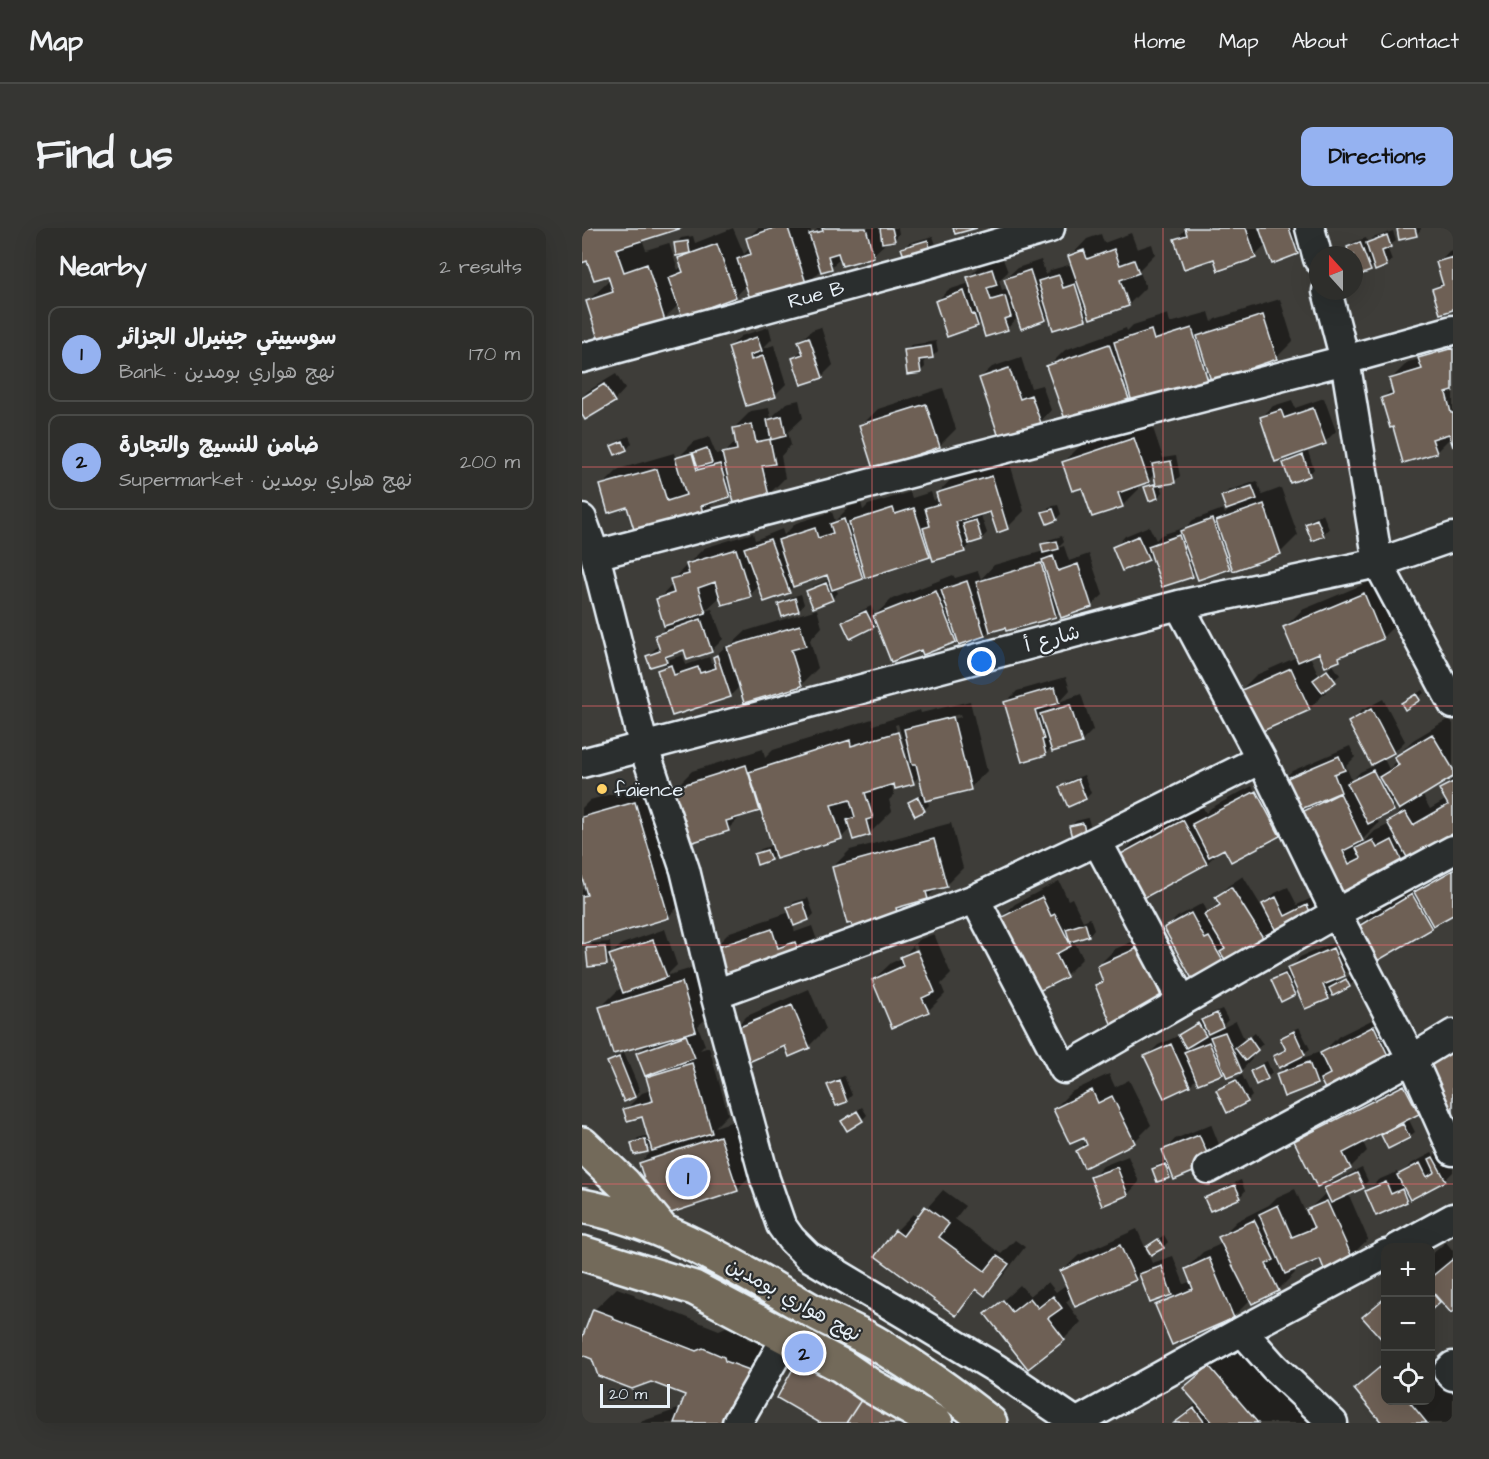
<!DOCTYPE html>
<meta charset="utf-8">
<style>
:root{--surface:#2e2e2b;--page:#363633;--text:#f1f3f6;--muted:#a7a8a9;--line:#494a47;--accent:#95b2f1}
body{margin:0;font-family:"Architects Daughter","Playpen Sans Arabic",sans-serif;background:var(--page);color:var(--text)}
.controls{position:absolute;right:18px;bottom:18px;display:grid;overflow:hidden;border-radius:12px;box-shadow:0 6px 24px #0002}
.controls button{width:54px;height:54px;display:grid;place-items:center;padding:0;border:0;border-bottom:2px solid var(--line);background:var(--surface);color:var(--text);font:30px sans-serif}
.compass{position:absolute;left:727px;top:18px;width:54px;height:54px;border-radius:50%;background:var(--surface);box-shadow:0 6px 24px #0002;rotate:339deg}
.scale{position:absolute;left:18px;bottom:15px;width:70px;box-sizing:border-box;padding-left:6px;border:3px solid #e8f1f8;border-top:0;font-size:16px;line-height:21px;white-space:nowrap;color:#e8f1f8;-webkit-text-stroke:4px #2a2d2e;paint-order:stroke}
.you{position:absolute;left:400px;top:434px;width:21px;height:21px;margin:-15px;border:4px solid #fff;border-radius:50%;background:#1a73e8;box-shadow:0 0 0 9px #1a73e833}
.badge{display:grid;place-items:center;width:39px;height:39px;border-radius:50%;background:var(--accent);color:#111;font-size:20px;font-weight:700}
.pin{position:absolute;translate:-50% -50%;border:3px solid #fff;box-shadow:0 2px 6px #0006}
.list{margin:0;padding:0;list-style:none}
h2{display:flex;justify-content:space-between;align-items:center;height:78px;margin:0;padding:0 24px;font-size:26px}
h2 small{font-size:20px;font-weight:400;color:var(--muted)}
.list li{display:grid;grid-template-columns:39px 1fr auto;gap:18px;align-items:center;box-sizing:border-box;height:96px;margin:0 12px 12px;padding:0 12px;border:2px solid var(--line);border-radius:12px}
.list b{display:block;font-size:22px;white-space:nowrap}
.list p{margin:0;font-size:20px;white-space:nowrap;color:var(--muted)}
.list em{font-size:20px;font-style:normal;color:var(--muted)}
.icon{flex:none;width:33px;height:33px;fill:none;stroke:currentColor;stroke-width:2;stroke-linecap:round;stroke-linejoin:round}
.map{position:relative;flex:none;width:871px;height:1195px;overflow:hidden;border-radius:12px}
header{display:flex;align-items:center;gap:36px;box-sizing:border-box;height:84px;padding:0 30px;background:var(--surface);border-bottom:2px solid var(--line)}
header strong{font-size:28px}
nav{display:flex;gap:33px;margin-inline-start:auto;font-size:21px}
.intro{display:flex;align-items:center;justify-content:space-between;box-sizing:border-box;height:144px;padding:0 36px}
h1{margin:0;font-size:42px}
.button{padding:15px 27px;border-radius:12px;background:var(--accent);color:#111;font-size:21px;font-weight:700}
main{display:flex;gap:36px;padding:0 36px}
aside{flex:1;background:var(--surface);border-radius:12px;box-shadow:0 6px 24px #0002}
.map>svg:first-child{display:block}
</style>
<header>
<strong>Map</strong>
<nav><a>Home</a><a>Map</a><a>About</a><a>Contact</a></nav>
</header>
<div class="intro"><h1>Find us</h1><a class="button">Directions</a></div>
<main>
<aside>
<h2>Nearby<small>2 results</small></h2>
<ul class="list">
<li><span class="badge">1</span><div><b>سوسييتي جينيرال الجزائر</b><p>Bank · نهج هواري بومدين</p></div><em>170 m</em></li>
<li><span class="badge">2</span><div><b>ضامن للنسيج والتجارة</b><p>Supermarket · نهج هواري بومدين</p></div><em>200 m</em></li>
</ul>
</aside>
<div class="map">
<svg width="871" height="1195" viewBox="0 0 871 1195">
<rect width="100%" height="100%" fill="#3e3d39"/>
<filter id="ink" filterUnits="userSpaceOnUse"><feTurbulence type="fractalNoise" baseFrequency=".0167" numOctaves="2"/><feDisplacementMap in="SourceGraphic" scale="12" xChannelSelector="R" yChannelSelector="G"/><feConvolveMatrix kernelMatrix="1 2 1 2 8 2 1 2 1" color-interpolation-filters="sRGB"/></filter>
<g filter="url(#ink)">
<path fill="#0007" fill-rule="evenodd" d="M0 0H95L60 11 64 22 87 15 96 42 100 38 97 30 104 24 94 16 99 10 111 8 113 15 151 0 162 26 169 19 166 10 176 0H228L230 6 236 0H316L317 6 312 12 306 13 291 27 259 30 249 39 239 42 224 57H165L154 68 97 76 82 91 6 73 29 51 27 46 6 31 0 33Z
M604 0H722L727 13 715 25 684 17 673 28 633 29 594 12Z
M818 0H839V1L834 7 816 2Z
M811 3 814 13 805 19 810 32 804 37H792L788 42 772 36V27H769L766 19 772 14 784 10 786 15 791 10Z
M549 5 555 21 570 16 573 26 557 42 564 59 546 77 509 90 508 86 503 91 468 86 464 91 440 99 436 89 425 101 400 93 396 97 355 73 366 62 388 55 387 49 398 38 421 31 426 44 417 52 420 62 426 60 423 51 435 40 459 32 464 47 469 42 490 36 488 29 505 11 519 6 522 15Z
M351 8 354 17 348 22 321 20 327 15Z
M871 22V80L852 61 861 52 856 35 867 23Z
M698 71 711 113 694 130 685 133 673 145 655 143 629 147 625 151 550 166 546 170 466 139 483 122 544 100 545 103 551 97 586 86 588 95 627 84 630 94 633 91Z
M187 99 190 111 180 121 192 117 204 156 193 167 147 119 159 108Z
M239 99 251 137 241 147 230 114 228 117 239 149 212 130 221 121 218 113 230 102Z
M871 109V216L869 209 854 224 812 197 801 170 811 160 809 151 826 134 838 131 855 114ZM850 203 853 215H850Z
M354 113 356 123 351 128 342 130 343 139 338 144 323 122 329 117Z
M439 129 449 160 460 157 469 182 458 194 398 150 410 139Z
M34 146 43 161 32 173 0 184V169L6 163Z
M361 160 374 201 357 218 279 198 296 181Z
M742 170 754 203 743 214 725 221 732 241 727 247 703 235 712 225 679 190 691 178 710 172 713 180Z
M217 172 221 190 206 204 209 217 199 228 203 250 186 267 151 264 147 268 136 271 121 286 46 277 20 258 37 241 92 225 94 232 112 214 127 209 134 226 145 223 155 212 152 200 169 183 187 180 189 190 204 175Z
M569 194 581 230 594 228 598 248 592 254 578 256 581 264 576 269 564 259 575 252 573 245 566 253 556 256 557 261 540 278 501 258 482 234 499 217Z
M47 208 50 215 45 221 34 225 31 218 36 213Z
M427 232 442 283 425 300 409 282 398 285 405 305 400 310 392 313 382 323 350 325 347 328 283 348 253 359 256 365 250 371 226 363 231 358 248 351 246 345 214 356 207 363 177 358 168 367 139 368 123 383 130 381 141 411 130 422 106 430 103 421 92 424 84 432 66 428 78 416 75 408 88 395 76 372 91 356 90 352 122 320 171 305 173 312 200 301 202 307 214 295 250 284 253 293 267 279 279 275 281 282 286 277 328 264 330 270 349 264 352 273 356 268 355 266 372 248ZM373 286 381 314H378L370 287Z
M675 253 680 267 699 260 716 307 698 325 651 336 647 339 614 343 610 347 570 326 566 331 532 320 543 308 567 298 574 312 579 307 604 299 611 292 641 281 643 286 651 278 641 269 646 263Z
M476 277 479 286 474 291 462 285 467 279Z
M741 286 747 301 741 306 730 311 724 296 730 291Z
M480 308 482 314 476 320 482 318 487 333 507 326 521 367 509 378 478 382 473 388 409 400 403 407 378 415 377 410 373 413 340 420 295 394 291 398 262 394 267 389 289 378 293 387 310 371 371 347 373 350 396 343 399 351 412 337 462 323 461 317 466 312Z
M799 349 817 393 800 410 763 425 757 431 738 424 728 428 737 448 751 437 758 447 742 460 744 464 727 481 657 464 674 447 715 429 703 399 720 382Z
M219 366 222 376 217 382 198 377 203 371Z
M235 381 240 399 228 412 236 440 219 457 158 458 148 468 77 442 88 431 101 427 104 437 127 429 129 435 134 433 132 429 144 418 147 417V419L164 403Z
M484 449 488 462 477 474 499 466 511 502 499 514 470 519 463 526 424 474 435 463Z
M840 462 842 465 824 480 821 476Z
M801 471 823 513 812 524 801 529 807 541 816 532 814 529 831 512 868 490 871 496V548L840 566 848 581 865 571 859 562 871 550V613L758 671 717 586 727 576 711 583 714 590 697 607 642 619 625 635 561 669 538 628 555 610 619 576 624 585 629 580 670 558 694 603H697L673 557 692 547 696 556 710 543 768 518 773 529 764 538 770 553 778 544 791 538 768 494 779 483ZM815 577H824L807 595 808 596 793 603 782 614 780 612 797 595 794 590Z
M388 473 405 543 388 560 345 571 347 577 342 582 328 574 342 565 338 548 331 554 309 555 312 567 307 572 310 583 288 605 272 610 269 600 259 610 194 625 188 631 173 627 179 621 191 617 180 579 161 586 146 601 93 560 110 543 181 521 183 530 191 522 290 491 291 497 338 482 339 485ZM378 486 379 489 343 498V495ZM316 496 328 537H325L313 497Z
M502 547 509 565 504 570 479 560 484 554Z
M75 553 108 667 86 689 0 710V662L4 658 0 644V580L8 572Z
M506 590 509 600 504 605 489 598 494 593Z
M369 595 381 640 364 657 355 660 345 670 332 673 316 689 251 639 268 622Z
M871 636V685L849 700 772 702 789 685Z
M661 648 684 686 686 685 682 676 693 665 706 659 715 677 736 667 739 673 728 684 695 704 645 741 584 700 595 689 621 675 626 685 638 674 634 669 646 658Z
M477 653 486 672 490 670 501 693 508 690 512 701 507 707 492 713 501 730 484 747 416 693 433 676Z
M226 670 232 686 227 691 211 697 213 704 230 698 236 715 219 732 131 721 148 704 208 684 207 680 212 674Z
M83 701 95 737 84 748 117 738 130 785 116 798 123 817 118 822 127 819 146 886 133 899 155 892 172 945 155 962 58 935 71 922 70 918 65 922 51 915 56 910 67 907 61 887 43 882 60 865 69 862 65 850 72 843 56 825 67 814 19 779 36 762 41 760 30 730 24 736 6 720 11 715 28 714 29 727 40 716Z
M575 703 582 777 514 758 522 750 516 738 533 721Z
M352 706 369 746 359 756 363 766 346 783 291 752 309 735 320 730 336 712ZM334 716 352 760 350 762 331 718Z
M763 710 774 735 762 746 754 750 756 754 769 747 773 753 767 758 724 779 716 762 700 772 691 753 696 747 707 742 718 729Z
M227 761 244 801 227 818 208 827 204 816 148 805 165 788Z
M640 781 646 792 640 798 626 804 618 812 654 793 663 813 673 805 681 816 668 826 670 831 659 843 643 842 640 845 615 850 608 857 582 868 564 829 576 817 598 807 626 787ZM617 812 608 821 606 817Z
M810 782 828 820 748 867 739 850 735 855 695 847 708 834 693 828 705 820 700 810 705 805 717 799 728 821 714 830 715 832 738 824 739 826 757 808Z
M871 816V888L854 867 836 885 826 890 833 904 827 909 801 907 808 900 781 914 785 923 768 940 713 913 730 896Z
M42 825 58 863 52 868 27 834 32 829Z
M685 833 690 845 685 850 669 843 675 838Z
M527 846 533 859 547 852 569 897 552 914 495 923 505 913 502 908 472 881 489 864Z
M660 847 670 868 665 873 636 862 641 857Z
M262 848 270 867 264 873 247 857 252 852Z
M280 879 285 887 280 892 261 893Z
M629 896 640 924 591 945 587 948 572 941 577 936 586 933 582 923 593 911Z
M860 920 871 934V944L863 952 828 969 824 972 785 964 796 952 815 944 817 948 829 936 850 925 852 928Z
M546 928 557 954 546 966 521 976 510 950 521 938Z
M780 940 786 953 781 958 766 965 786 1011 769 1028 739 1029 711 1041 713 1045 696 1062 669 1071 651 1089 575 1078 585 1067 569 1073 559 1045 553 1051 490 1068 484 1074 499 1094 482 1111 446 1139 405 1087 438 1057 448 1068 466 1054 474 1064 485 1056 479 1044 497 1027 555 1001 570 1035 591 1028 602 1056 610 1053 604 1041 621 1024 641 1015 638 1010 655 993 687 977 695 969 713 961 727 993 730 992 726 982 745 964 744 960 749 955Z
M659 952 663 963 658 969 624 970 630 965Z
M361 962 383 978 373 991 419 1026 433 1012 443 1019 420 1049 403 1066 396 1061 373 1086 314 1003 331 986 336 990Z
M582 1007 586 1014 581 1019H566Z
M864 1014 871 1023V1081L859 1071 848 1081V1028Z
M35 1060 52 1066 53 1069 137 1102 144 1099 164 1107 165 1111 194 1122 153 1195H55L99 1180 105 1166 0 1125V1114L12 1082Z
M249 1098 400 1195H241L219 1129Z
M659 1108 732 1195H591L616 1174 603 1160Z
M804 1131V1172H848V1133L871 1159V1195H802L774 1161Z"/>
<path fill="#6e6154" stroke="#e8f1f8" stroke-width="1.5" d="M0 0H100L34 21 42 44 65 36 83 93 17 114 4 73 31 64 26 48 12 52 5 33 0 35Z
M192 0H206L225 58 170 77 155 31 169 26 164 10Z
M240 0H284L292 29 260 38 256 25 246 28 250 41 239 44 227 6 241 3Z
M298 0H310L313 13 300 15Z
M371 0H395L373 6Z
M603 0H664L674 30 636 43 632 31 602 41 592 11 605 7Z
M677 0H707L716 26 690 36Z
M820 0H833L835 8 817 12 815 1Z
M805 7 809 19 800 23 805 38 793 43 784 15Z
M346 12 349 24 323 31 319 20Z
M106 13 108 25 94 28 92 15Z
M778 14 789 43 775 48 772 40V27H767L765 19Z
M135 16 154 69 100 89 86 50 101 44 96 30Z
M532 21 538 37 552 32 557 45 538 52 547 78 508 91 486 28 502 22 505 31Z
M871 29V82L858 86 850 61 861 57 854 34Z
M410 41 415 57 405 60 409 72 423 68 429 89 422 91 426 102 403 109 385 49Z
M448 42 464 92 439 101 422 51Z
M477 47 481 60 493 56 504 92 471 102 456 53Z
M382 63 390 87 392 86 396 98 365 109 353 73Z
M681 87 695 131 671 139 674 146 657 151 654 145 629 153 615 108Z
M610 100 626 153 550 174 532 114 569 102 572 112Z
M175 109 180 123 168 127 169 132 181 128 194 169 164 178 146 119Z
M227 109 241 150 219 157 210 130 221 126 216 113Z
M527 116 547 171 484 194 464 138Z
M349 118 351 130 337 132 339 145 325 147 322 122Z
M871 120V163L864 165 869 185H871V219L867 206 850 211 855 225 821 235 811 199 808 200 799 170 811 166 807 151 840 141 836 130Z
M427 140 438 171 449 167 459 195 417 209 397 150Z
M22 156 33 174 3 192 0 187V170Z
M344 176 358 219 291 241 277 197Z
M731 180 744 216 693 234 678 189 699 182 702 190Z
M200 188 204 208 188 212 193 236 180 238 187 268 152 275 140 225 155 222 151 200 170 196 174 214 189 211 185 192Z
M552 210 567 254 536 265 541 279 510 289 500 260 490 263 480 234Z
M41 213 45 222 33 227 29 218Z
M125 220 130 235 116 239 111 225Z
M110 225 115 242 138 236 148 269 119 278 122 288 54 308 45 279 26 285 18 257 75 241 85 273 104 267 93 230Z
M721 227 728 248 708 255 701 235Z
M589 233 593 255 574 258 570 236Z
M410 248 426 301 415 305 408 284 374 294 383 324 351 333 341 300 348 298 343 280 357 276 354 265Z
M572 256 576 270 567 273 562 259Z
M670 258 675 271 644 282 639 268Z
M682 276 699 326 651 343 634 293Z
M311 280 313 286 332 280 348 329 283 350 267 294Z
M471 281 475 292 465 296 460 284Z
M262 291 281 351 250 362 245 347 211 359 196 312 233 300 236 310 251 305 248 296Z
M630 291 648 341 616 352 598 303Z
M735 291 742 308 730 313 723 296Z
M394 292 400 312 387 316 381 296Z
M597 307 611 349 580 359 566 318Z
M556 308 567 332 540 343 530 319Z
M188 311 208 365 182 374 162 320Z
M475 313 477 321 461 325 459 316Z
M154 321 169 369 140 377 133 354 116 360 124 385 82 398 74 371 92 365 88 351 107 346 104 336Z
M471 328 476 343 496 336 510 379 479 390 460 332Z
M459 335 474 389 424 403 423 400 408 404 394 354Z
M385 353 403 408 377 417 359 362Z
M244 355 251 372 231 380 224 363Z
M354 363 374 414 341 427 339 422 309 434 291 388Z
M782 365 801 411 757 429 758 433 743 439 737 425 716 434 701 399Z
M213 370 217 383 200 389 196 376Z
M284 383 292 399 268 411 260 394Z
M119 391 130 424 105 432 102 422 83 429 85 434 68 439 64 428 78 423 73 407Z
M218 397 224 418 209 422 220 458 162 475 145 419Z
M135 427 149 469 90 488 75 442 89 437 92 447 116 439 118 445 134 440 131 429Z
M709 440 728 482 674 506 655 464Z
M745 442 754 454 740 464 731 452Z
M473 459 477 475 453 482 462 511 460 512 464 527 440 534 422 474Z
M834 466 838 472 823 482 819 475Z
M488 477 500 515 470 524 458 486Z
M789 481 812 525 789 537 766 494Z
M371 489 389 562 343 573 334 536H330L322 501Z
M316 504 332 556 313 561 312 556 283 565 291 590 284 592 288 607 271 612 265 592 273 589 268 572 249 577 260 611 194 631 167 544 268 512 269 518Z
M850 506 871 541V549L817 582 797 549 817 537 812 529Z
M757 528 763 542 752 546 759 564 710 585 696 554Z
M164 537 178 583 144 593 147 603 108 615 91 560Z
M791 542 812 583 786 596 765 555Z
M496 551 504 571 486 579 477 559Z
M871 554V614L830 638 805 594 823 584 831 597 866 577 857 561Z
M674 563 698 608 649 634 642 621 627 629 610 596Z
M758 565 781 613 761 623 767 636 779 630 774 620 791 612 795 620 810 612 824 642 758 673 716 586Z
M336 569 343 583 333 588 326 574Z
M53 574 87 690 0 716V668L5 667 0 649V589Z
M601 592 625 636 560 671 537 627Z
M501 595 504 607 490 610 487 598Z
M352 611 365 659 344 664 346 671 314 680 317 691 272 703 269 695 265 696 250 639Z
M185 622 189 632 175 637 172 626Z
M871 642V687L851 698 832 664Z
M649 659 685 716 648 739 638 724 643 721 622 687 638 677 633 669Z
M830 666 850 701 790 736 770 702Z
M460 669 469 688 473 686 489 718 474 726 485 749 451 766 414 692Z
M694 669 703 688 725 677 729 686 694 703 680 676Z
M221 674 227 692 212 698 205 679Z
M609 685 623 711 627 709 646 742 615 760 582 700Z
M503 695 507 708 488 714 484 701Z
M190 701 196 720 213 714 220 734 143 760 130 721Z
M71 712 85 749 41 765 27 727Z
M23 719 25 737 6 739 4 720Z
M558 719 583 778 531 800 513 757 521 754 515 738Z
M751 720 763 748 741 757 747 771 723 781 705 740Z
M335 722 353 764 340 770 347 784 310 800 290 752 321 738 318 729Z
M703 746 713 767 699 774 689 752Z
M764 751 768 759 751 768 747 760Z
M100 754 114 803 31 826 17 779Z
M210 777 228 820 207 829 203 818 160 837 146 804Z
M635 785 641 799 626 806 619 792Z
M616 795 624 808 604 820 596 807Z
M792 798 811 838 747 869 738 851 748 846 738 825Z
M712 803 723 827 697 840 691 828 704 822 698 810Z
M643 804 660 844 645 850 628 809Z
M104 807 113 830 63 848 54 825Z
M667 809 676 822 663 833 653 820Z
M627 814 641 846 616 856 602 824Z
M589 816 608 858 582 870 562 828Z
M871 824V889L840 839Z
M37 829 53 869 42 874 25 834Z
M727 834 735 856 702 869 694 846Z
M110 835 130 905 70 923 60 889 45 893 41 881 71 873 64 849Z
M680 837 686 851 674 857 668 843Z
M257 852 265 874 254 878 245 857Z
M654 852 666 874 645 885 634 862Z
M822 857 837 886 761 925 769 941 735 959 712 913Z
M510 862 516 875 530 868 553 915 502 940 494 923 505 917 502 910 488 916 471 881Z
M275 883 281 893 265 903 259 893Z
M821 896 828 910 806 921 799 907Z
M617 907 630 936 592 952 580 922Z
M138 908 156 963 74 990 57 935Z
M63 911 66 924 52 927 49 915Z
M851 929 864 953 828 972 815 947 838 935 845 949 853 944 847 931Z
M583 936 588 950 575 954 570 941Z
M535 939 546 967 520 978 508 949Z
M775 945 782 960 749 975 742 960Z
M804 954 809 966 820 961 825 974 794 988 783 963Z
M653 957 659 970 628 983 622 970Z
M745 973 770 1029 742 1041 738 1031 703 1046 677 986 696 977 710 1009 732 1000 724 982Z
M343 978 367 996 357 1009 403 1043 415 1028 427 1036 403 1068 394 1061 374 1088 293 1028 313 1002 321 1008Z
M672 992 692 1032 684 1036 697 1063 670 1076 636 1009Z
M576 1011 582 1020 569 1027 564 1019Z
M538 1017 554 1052 493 1079 478 1043Z
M627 1030 652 1090 590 1117 573 1077 611 1061 603 1041Z
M871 1031V1083L869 1085 848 1061V1050Z
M580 1038 590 1067 568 1075 557 1046Z
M848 1062 858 1074 848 1083Z
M471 1068 480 1080 466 1090 483 1112 446 1141 403 1086 421 1072 430 1084 448 1070 456 1080Z
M804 1069V1116L780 1089Z
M11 1081 30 1088 31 1091 114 1123 121 1120 142 1129 143 1133 173 1144 166 1161 155 1165 143 1195H92L103 1167 69 1154 50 1161 16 1148 10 1131 0 1127V1110Z
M218 1128 283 1166 264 1195H238L195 1170Z
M627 1138 676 1195H631L601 1160Z
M798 1139 804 1146V1172H826L845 1195H800L772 1161Z
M283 1166 327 1195H264Z
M612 1180 623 1195H592Z"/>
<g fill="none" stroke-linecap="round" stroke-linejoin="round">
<defs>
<path id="minor" d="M728 0 736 31
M745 63 763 132 796 335 871 476
M0 130 338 38 468 0
M0 291 13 327 62 520 103 642 133 766 183 951 199 997 209 1011 226 1028 415 1141 495 1195
M13 327 763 132 871 102
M597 377 679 531 754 685 830 831 871 923
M0 535 597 377 796 335 871 309
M515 613 600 773
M393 671 482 841 754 685 871 622
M133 766 393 671 515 613 679 531
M626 941 830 831 871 806
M816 1020 871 990
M660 1103 692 1139 751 1195
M871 1138 866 1143 871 1148
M155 1195 204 1110
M494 1195 660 1103 804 1026"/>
<path id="major" d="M0 916 42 956 79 1001
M0 978C83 994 155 1040 227 1081 251 1095 277 1104 300 1119 338 1142 374 1168 408 1195
M0 1025 112 1060 260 1138 289 1158 354 1195"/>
</defs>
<use href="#minor" stroke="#e8f1f8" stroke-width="33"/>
<use href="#major" stroke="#e8f1f8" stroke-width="38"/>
<use href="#minor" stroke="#2a2d2e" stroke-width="28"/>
<use href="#major" stroke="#736b5a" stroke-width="33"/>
</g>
</g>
<path fill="none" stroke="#db6466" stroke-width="1.5" stroke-opacity="0.55" d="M290 0V1195M581 0V1195M0 239H871M0 478H871M0 717H871M0 956H871"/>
<circle fill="#ffd166" stroke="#2a2d2e" stroke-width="2" cx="20" cy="561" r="6"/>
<g text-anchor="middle" stroke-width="4.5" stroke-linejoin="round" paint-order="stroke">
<g font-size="20" fill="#e8f1f8" stroke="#2a2d2e">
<text transform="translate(234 66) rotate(-15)" y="7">Rue B</text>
<text transform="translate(470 410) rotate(-15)" y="7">شارع أ</text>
<text transform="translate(212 1071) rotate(29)" y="7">نهج هواري بومدين</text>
</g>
<g font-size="20" fill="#e8f1f8" stroke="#2a2d2e" text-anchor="start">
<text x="32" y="568">faïence</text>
</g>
</g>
</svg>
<div class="controls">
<button>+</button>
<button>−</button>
<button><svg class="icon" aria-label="locate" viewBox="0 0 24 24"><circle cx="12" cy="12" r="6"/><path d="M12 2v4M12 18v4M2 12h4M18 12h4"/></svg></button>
</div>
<svg class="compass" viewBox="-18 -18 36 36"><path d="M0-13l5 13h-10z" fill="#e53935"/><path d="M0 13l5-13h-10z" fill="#a7a8a9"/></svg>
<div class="scale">20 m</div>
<div class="you"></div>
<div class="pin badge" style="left:106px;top:949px">1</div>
<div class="pin badge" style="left:222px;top:1125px">2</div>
</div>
</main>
